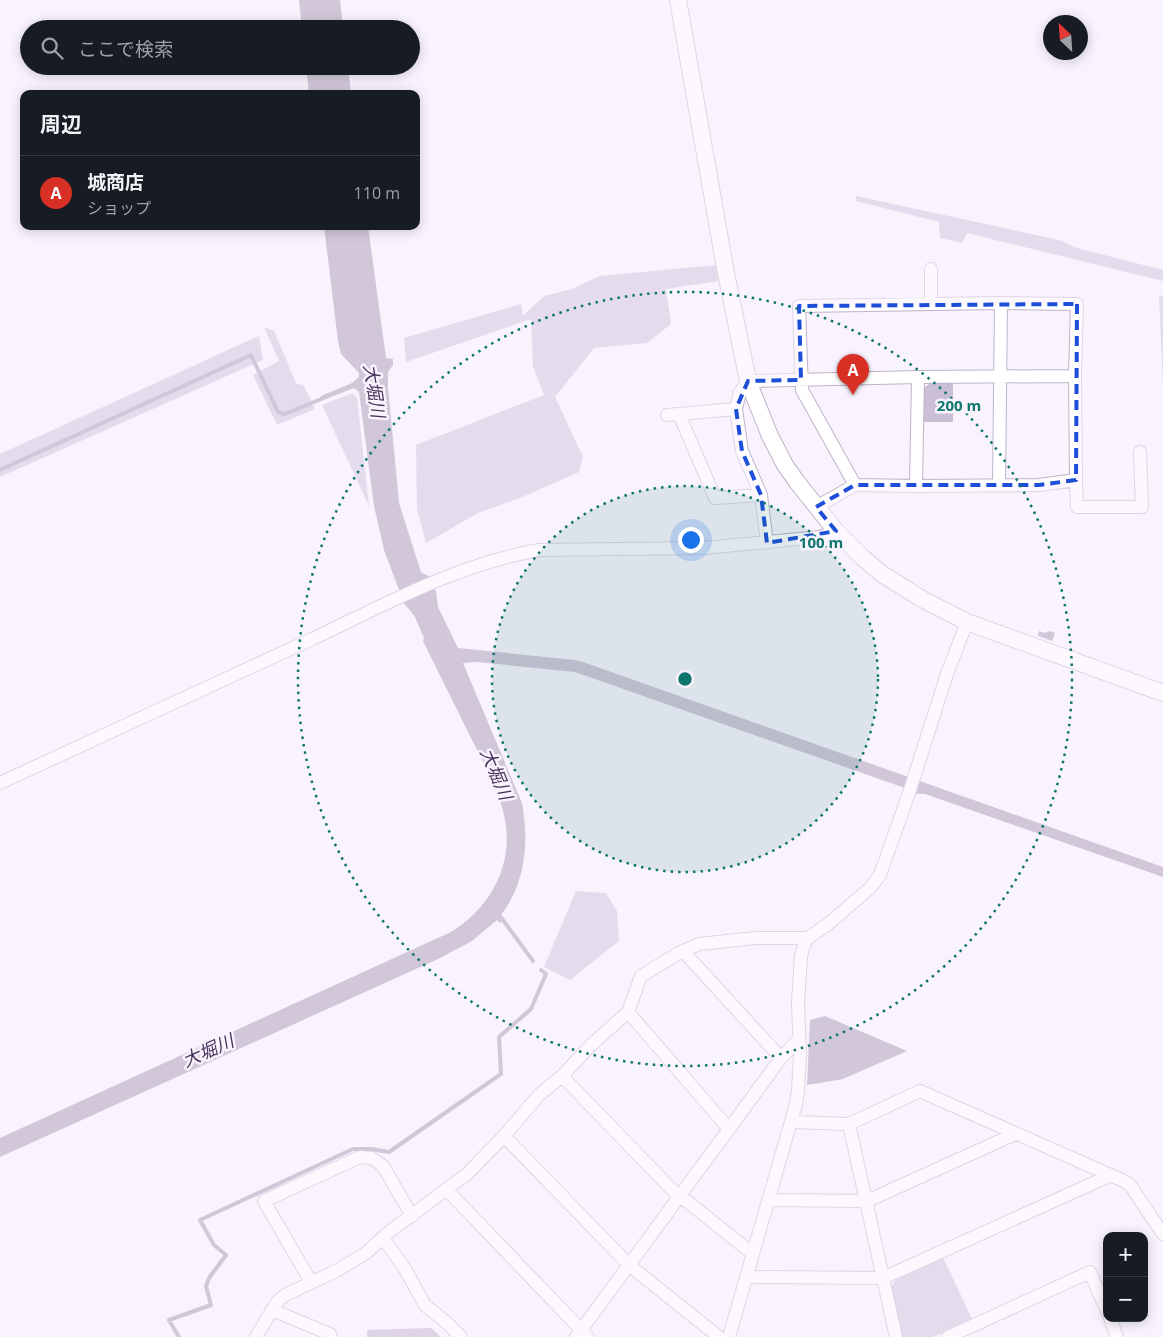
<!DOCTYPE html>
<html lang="ja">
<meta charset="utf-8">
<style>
:root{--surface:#171b24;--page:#242831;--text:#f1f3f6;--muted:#9ea1a6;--line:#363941;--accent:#d93025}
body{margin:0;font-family:"Open Sans","Noto Sans JP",sans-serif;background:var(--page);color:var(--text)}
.controls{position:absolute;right:15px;bottom:15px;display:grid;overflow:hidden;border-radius:10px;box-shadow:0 2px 12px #0003}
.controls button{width:45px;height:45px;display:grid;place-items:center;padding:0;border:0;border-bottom:1px solid var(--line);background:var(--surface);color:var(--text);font:25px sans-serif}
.compass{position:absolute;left:1043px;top:15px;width:45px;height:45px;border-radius:50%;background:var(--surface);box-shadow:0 2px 12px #0003;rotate:335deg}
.you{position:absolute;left:690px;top:539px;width:18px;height:18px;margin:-12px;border:4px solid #fff;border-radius:50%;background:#1a73e8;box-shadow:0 0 0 8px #1a73e833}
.badge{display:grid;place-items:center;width:32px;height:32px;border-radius:50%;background:var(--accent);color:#fff;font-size:16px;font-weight:700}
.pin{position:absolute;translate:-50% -41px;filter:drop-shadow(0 1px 2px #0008)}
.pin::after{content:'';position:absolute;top:26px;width:18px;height:15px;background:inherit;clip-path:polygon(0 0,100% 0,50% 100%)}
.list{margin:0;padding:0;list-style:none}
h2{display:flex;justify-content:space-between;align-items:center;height:65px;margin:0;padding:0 20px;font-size:21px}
h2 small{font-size:16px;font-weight:400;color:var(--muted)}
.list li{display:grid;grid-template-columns:32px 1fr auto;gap:15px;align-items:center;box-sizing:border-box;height:75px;padding:0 20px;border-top:1px solid var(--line)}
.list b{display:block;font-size:19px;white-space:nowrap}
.list p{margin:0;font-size:16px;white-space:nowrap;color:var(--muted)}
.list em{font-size:16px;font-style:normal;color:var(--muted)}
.icon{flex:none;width:28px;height:28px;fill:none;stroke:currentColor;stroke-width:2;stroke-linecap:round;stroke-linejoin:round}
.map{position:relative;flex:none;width:1163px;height:1337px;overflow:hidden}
.search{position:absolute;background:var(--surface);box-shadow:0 2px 12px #0003;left:20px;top:20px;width:400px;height:55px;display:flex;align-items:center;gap:12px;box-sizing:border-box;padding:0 18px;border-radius:28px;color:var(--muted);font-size:19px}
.panel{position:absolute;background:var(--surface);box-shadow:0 2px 12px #0003;left:20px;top:90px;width:400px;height:140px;border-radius:10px}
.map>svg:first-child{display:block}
</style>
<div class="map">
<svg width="1163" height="1337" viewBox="0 0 1163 1337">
<rect width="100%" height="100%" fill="#f9f3fd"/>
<path fill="#cbbed7" d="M856 196 1059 240 1077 248 1163 270V281L967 233 962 243 940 238 939 222 856 201Z
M717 265 718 281 666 289 671 324 647 343 594 348 555 397 583 457 579 472 520 498 478 513 426 543 417 509 416 445 544 395 533 366 531 319 406 362 404 338 521 304 523 316 544 296 572 289 600 276Z
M1159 295 1163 296V387Z
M264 327 274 331 296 383 304 386 315 409 277 425 253 375 279 361Z
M259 336 263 360 0 477V454Z
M930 383H953V422H923V389Z
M353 393 357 398 369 506 322 405Z
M576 891 606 893 617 911 619 941 570 980 544 967Z
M943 1257 972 1319 933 1337H903L891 1287 897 1278Z"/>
<path fill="#beaecb" d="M431 1328 441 1337H367V1330Z"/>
<path fill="#a192ae" d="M299 0H340L343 29H302Z
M306 66H348L351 94H309Z
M324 226H368L386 358 393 359V365L388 372V387L399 503 421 572 430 577 427 581 436 591 438 607 458 648 575 660 583 662 1163 867V877L925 794H917L902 787 575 672 477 662 463 663 522 803C529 842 526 882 501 915L503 918 500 923 497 920 472 941 438 959 0 1157V1138L451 932C492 907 515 862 504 815 498 786 482 760 469 734 454 703 438 672 423 641L424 638 415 617 404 603 384 550 374 506 359 392 354 388 323 400 321 396 352 383 359 377V373L341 354 338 341Z
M1039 631 1045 633 1049 631 1055 633 1052 641 1038 636Z
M825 1016 907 1051 843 1079 807 1085 810 1020Z"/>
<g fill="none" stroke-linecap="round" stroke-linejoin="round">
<path stroke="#a192ae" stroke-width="4" d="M0 470 251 355 278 412 285 414 326 397
M500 916 533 961
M179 1337 169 1320 211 1305 206 1286 209 1278 226 1255 214 1245 200 1220 353 1149H371L389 1152 501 1074 499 1037 531 1009 546 974 541 970"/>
<defs>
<path id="minor" d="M931 304V269
M679 414 715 498 761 495
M667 415 736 409
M1076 480 1077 507H1142L1140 452
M999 485 1001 303
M916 486 918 377
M816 507 855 485 916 486 1039 485 1076 480 1075 376 1077 304 1001 303 799 306 802 390 855 485
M767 543 761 495 742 451 736 409 740 392 748 381 918 377 1075 376
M0 783C103 735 207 688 310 640 384 605 458 564 539 550L704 548 820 537 836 531
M683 951 781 1058
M562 1076 679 1197 688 1202 753 1254
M792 1122 849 1124 920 1091 1124 1181 1130 1185 1163 1234
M849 1124 896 1337
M729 1129 781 1058 799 1039
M504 1136 629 1265 719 1337
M446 1189 588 1337
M769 1200 867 1201 1015 1134
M383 1238 405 1269 425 1305 447 1323 461 1337
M746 1277 883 1278 1109 1176
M311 1282 264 1201 360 1157 372 1158 383 1166 412 1216
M272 1310 330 1334 331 1337
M1110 1318 1117 1337
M256 1337 277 1302 285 1295 338 1270 366 1253 389 1232 467 1174 504 1136 539 1095 562 1076 591 1045 628 1012 641 976 679 953 699 944 756 938H808
M576 1337 729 1129 628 1012
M729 1337 796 1104 798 1091 800 1055 798 1002 801 956 804 945 808 938 827 925 870 888 880 875 909 793 947 674 967 622
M948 1337 1090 1272 1107 1311"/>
<path id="tertiary" d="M678 0 725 268 748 381 770 436 785 465 797 482 836 531 863 558 882 574 922 599 967 622 1163 693"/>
</defs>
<use href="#minor" stroke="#bfb2ca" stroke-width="14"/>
<use href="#tertiary" stroke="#bfb2ca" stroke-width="18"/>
<use href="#minor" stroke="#fff" stroke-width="12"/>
<use href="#tertiary" stroke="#fff" stroke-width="16"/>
</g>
<path d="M0 0H1163V1337H0ZM1077 304 1076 480 1039 485H855L816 507 836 531 767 543 761 495 742 451 736 409 748 381 801 380 799 306Z" fill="#f9f3fd" fill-opacity=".55" fill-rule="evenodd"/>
<path fill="none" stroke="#1d4ed8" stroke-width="4" stroke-dasharray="10 6" stroke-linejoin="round" d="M1077 304 1076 480 1039 485H855L816 507 836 531 767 543 761 495 742 451 736 409 748 381 801 380 799 306Z"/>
<circle cx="685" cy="679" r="193" fill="#0f766e" fill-opacity=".12"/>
<g fill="none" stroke="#0f766e" stroke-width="2.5" stroke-dasharray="2.5 5">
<circle cx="685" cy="679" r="193"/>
<circle cx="685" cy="679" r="387"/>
</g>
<g text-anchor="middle" stroke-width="5" stroke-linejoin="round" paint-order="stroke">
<g font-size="18" font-style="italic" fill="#4a335c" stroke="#f9f3fd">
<text transform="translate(374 391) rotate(81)" y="6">大堀川</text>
<text transform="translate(496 774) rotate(67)" y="6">大堀川</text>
<text transform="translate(208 1051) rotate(-24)" y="6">大堀川</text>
</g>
</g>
<circle cx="685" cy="679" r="8" fill="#0f766e" stroke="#f9f3fd" stroke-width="2.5"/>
<g font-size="15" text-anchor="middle" font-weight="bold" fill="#0f766e" stroke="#f9f3fd" stroke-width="5" stroke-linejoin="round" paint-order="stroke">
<text x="959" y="411">200 m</text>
<text x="821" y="548">100 m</text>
</g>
</svg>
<div class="controls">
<button>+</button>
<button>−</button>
</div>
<svg class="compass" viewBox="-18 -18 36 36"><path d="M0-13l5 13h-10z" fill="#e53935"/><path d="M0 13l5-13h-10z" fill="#9ea1a6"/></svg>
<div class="you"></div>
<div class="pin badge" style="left:853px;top:395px">A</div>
<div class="search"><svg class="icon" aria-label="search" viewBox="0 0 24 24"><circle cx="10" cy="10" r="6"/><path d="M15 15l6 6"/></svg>ここで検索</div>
<section class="panel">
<h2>周辺<small></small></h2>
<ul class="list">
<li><span class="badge">A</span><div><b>城商店</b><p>ショップ</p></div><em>110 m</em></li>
</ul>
</section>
</div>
